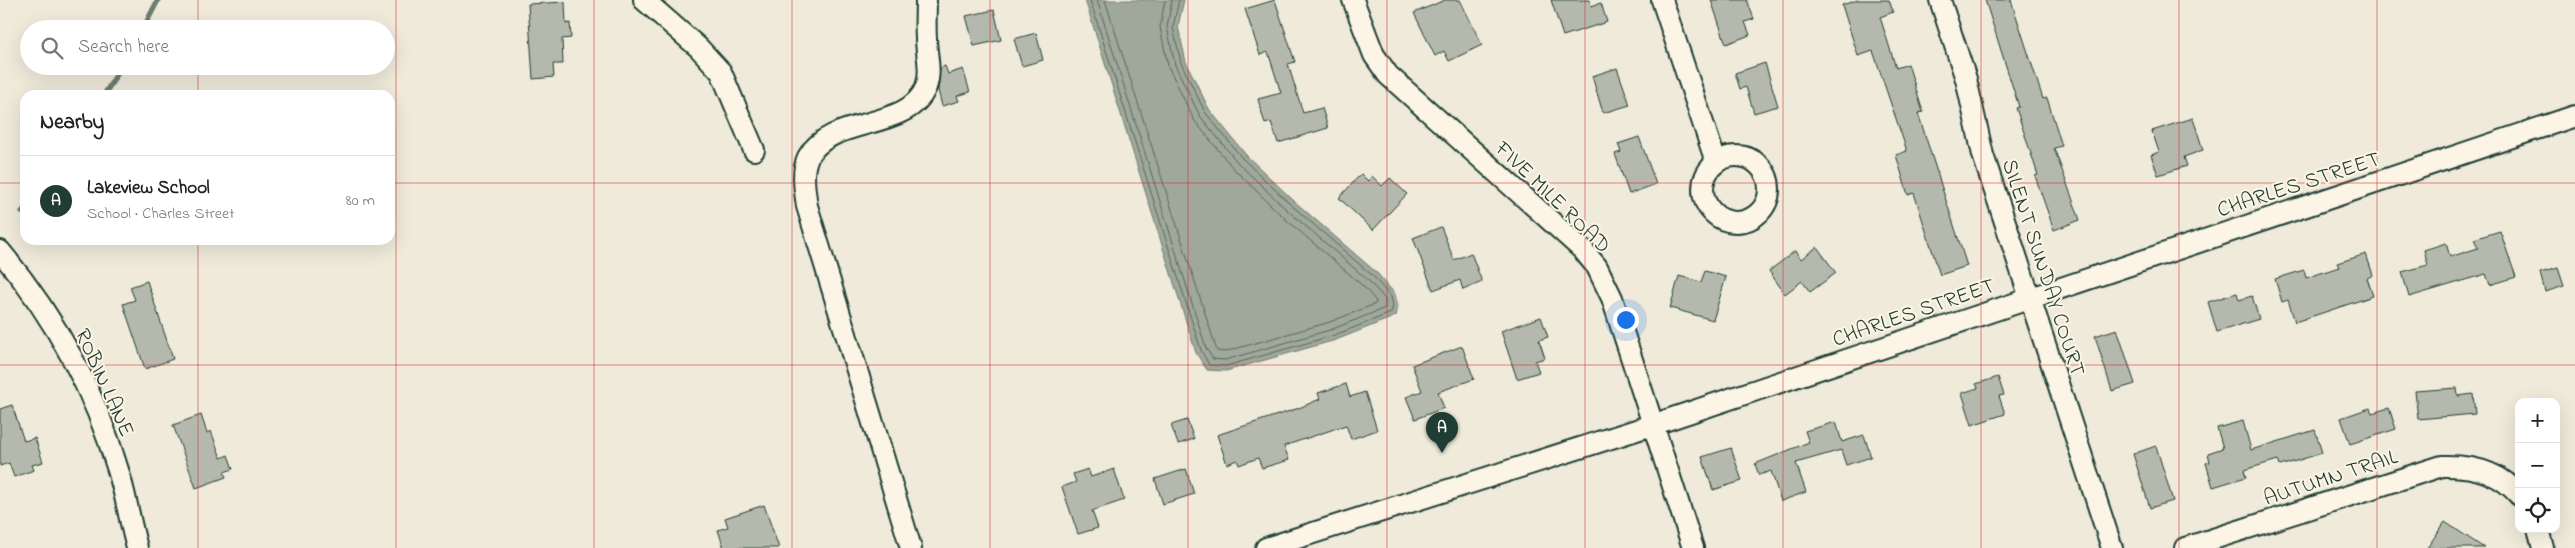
<!DOCTYPE html>
<meta charset="utf-8">
<style>
:root{--surface:#fff;--page:#f6f6f6;--text:#222;--muted:#767676;--line:#e0e0e0;--accent:#1f3d34}
body{margin:0;font-family:"Indie Flower",sans-serif;background:var(--page);color:var(--text)}
.controls{position:absolute;right:15px;bottom:15px;display:grid;overflow:hidden;border-radius:10px;box-shadow:0 5px 20px #0002}
.controls button{width:45px;height:45px;display:grid;place-items:center;padding:0;border:0;border-bottom:1px solid var(--line);background:var(--surface);color:var(--text);font:25px sans-serif}
.you{position:absolute;left:1625px;top:319px;width:18px;height:18px;margin:-12px;border:4px solid #fff;border-radius:50%;background:#1a73e8;box-shadow:0 0 0 8px #1a73e833}
.badge{display:grid;place-items:center;width:32px;height:32px;border-radius:50%;background:var(--accent);color:#fff;font-size:16px;font-weight:700}
.pin{position:absolute;translate:-50% -41px;filter:drop-shadow(0 1px 2px #0008)}
.pin::after{content:'';position:absolute;top:26px;width:18px;height:15px;background:inherit;clip-path:polygon(0 0,100% 0,50% 100%)}
.list{margin:0;padding:0;list-style:none}
h2{display:flex;justify-content:space-between;align-items:center;height:65px;margin:0;padding:0 20px;font-size:21px}
h2 small{font-size:16px;font-weight:400;color:var(--muted)}
.list li{display:grid;grid-template-columns:32px 1fr auto;gap:15px;align-items:center;box-sizing:border-box;height:90px;padding:0 20px;border-top:1px solid var(--line)}
.list b{display:block;font-size:19px;white-space:nowrap}
.list p{margin:0;font-size:16px;white-space:nowrap;color:var(--muted)}
.list em{font-size:16px;font-style:normal;color:var(--muted)}
.icon{flex:none;width:28px;height:28px;fill:none;stroke:currentColor;stroke-width:2;stroke-linecap:round;stroke-linejoin:round}
.map{position:relative;flex:none;width:2575px;height:548px;overflow:hidden}
.search{position:absolute;background:var(--surface);box-shadow:0 5px 20px #0002;left:20px;top:20px;width:375px;height:55px;display:flex;align-items:center;gap:12px;box-sizing:border-box;padding:0 18px;border-radius:28px;color:var(--muted);font-size:19px}
.panel{position:absolute;background:var(--surface);box-shadow:0 5px 20px #0002;left:20px;top:90px;width:375px;height:155px;border-radius:15px}
.map>svg:first-child{display:block}
</style>
<div class="map">
<svg width="2575" height="548" viewBox="0 0 2575 548">
<rect width="100%" height="100%" fill="#efeada"/>
<filter id="ink" filterUnits="userSpaceOnUse"><feTurbulence type="fractalNoise" baseFrequency=".02" numOctaves="2"/><feDisplacementMap in="SourceGraphic" scale="10" xChannelSelector="R" yChannelSelector="G"/><feConvolveMatrix kernelMatrix="1 2 1 2 8 2 1 2 1" color-interpolation-filters="sRGB"/></filter>
<g filter="url(#ink)">
<path fill="#9fa89a" stroke="#6c7d71" d="M1085 0H1184L1178 26 1186 62 1209 109 1246 155 1294 201 1377 273 1395 294 1398 306 1396 316 1336 340 1226 371 1207 370 1196 353Z"/>
<g fill="none" stroke-linecap="round" stroke-linejoin="round">
<path stroke="#52685d" stroke-width="1" d="M1090 0 1201 350 1209 365 1226 366 1335 335 1391 313 1393 306 1391 297 1373 276 1290 204 1242 158 1205 112 1181 63 1173 27 1179 0
M1097 0 1206 348 1213 359 1225 360 1333 329 1385 308V299L1369 281 1286 209 1238 163 1200 116 1175 65 1167 27 1172 0
M1105 0 1217 351 1224 352 1330 322 1375 304 1376 301 1363 286 1281 215 1233 168 1194 120 1168 66 1160 27 1165 0"/>
<path stroke="#6c7d71" stroke-width="5.5" d="M143 29 158 0
M104 95 122 66
M22 212 25 209"/>
</g>
<path fill="#b5b9ad" stroke="#1f3d34" d="M1275 0 1295 62 1288 64 1303 113 1322 108 1328 128 1278 143 1271 122 1265 124 1258 99 1281 93 1268 52 1260 55 1245 9Z
M1445 0H1460L1482 45 1449 61 1444 51 1435 56 1414 13Z
M1551 0H1590L1591 6 1601 3 1607 22 1563 36Z
M1711 0H1747L1754 19 1745 22 1750 35 1726 44Z
M1858 0H1889L1893 12 1880 17 1896 68 1908 64 1923 112 1918 113 1967 266 1940 275 1914 193 1908 195 1896 155 1907 151 1873 51 1858 56 1842 5Z
M1985 0H2011L2043 99 2047 98 2062 146 2054 148 2080 220 2054 230 2035 176 2038 175 2016 108 2019 107Z
M565 2 566 24 570 23 571 38 562 39 563 64H553L554 77 533 79 528 4Z
M994 10 1001 40 974 46 966 16Z
M1036 33 1043 60 1022 66 1014 39Z
M1765 63 1778 106 1754 113 1746 87 1740 89 1735 73Z
M945 66 948 74 963 69 970 92 957 96 959 101 942 106 938 90 940 68Z
M1617 68 1630 105 1603 113 1592 76Z
M2193 118 2203 150 2184 157 2187 166 2158 175 2151 155 2159 152 2152 131Z
M1639 137 1656 184 1629 194 1615 154 1621 152 1618 144Z
M1361 174 1368 181 1372 176 1382 186 1390 178 1407 194 1373 230 1339 198Z
M1441 227 1454 260 1471 253 1482 282 1463 290 1460 280 1433 290 1413 238Z
M2500 231 2516 277 2490 285 2486 274 2409 297 2402 272 2428 265 2424 250 2446 243 2450 257 2478 248 2474 239Z
M1817 247 1836 273 1810 292 1802 281 1785 294 1769 271 1795 251 1801 259Z
M2366 254 2373 275 2367 278 2373 296 2295 322 2288 300 2282 302 2275 279 2304 270 2306 278 2339 267 2337 263Z
M2558 268 2564 286 2545 292 2540 273Z
M1705 271 1726 277 1713 320 1670 308 1679 276 1701 282Z
M147 281 173 359 145 369 123 304 135 300 130 287Z
M2237 293 2239 300 2252 296 2259 319 2217 332 2208 302Z
M1541 317 1548 337 1539 340 1545 358 1535 361 1539 372 1517 379 1501 331Z
M2117 329 2135 384 2112 391 2095 336Z
M1462 346 1474 379 1438 392 1444 408 1415 419 1406 397 1422 391 1412 365Z
M1998 377 2004 395 1999 396 2005 414 1972 425 1962 393 1978 388 1976 384Z
M1346 384 1350 397 1365 392 1377 430 1351 439 1346 425 1284 446 1289 460 1262 468 1258 458 1239 465 1237 460 1227 464 1217 435 1299 408 1320 399 1318 393Z
M2457 388 2458 396 2473 394 2475 414 2418 419 2415 391Z
M12 405 24 441 35 438 43 462 32 465 34 470 14 477 9 463 0 466V409Z
M2370 408 2372 413 2389 408 2396 429 2350 444 2341 418Z
M201 415 207 433 211 431 221 458 228 455 233 469 224 472 226 477 196 488 173 425Z
M1187 420 1194 439 1178 444 1171 425Z
M2243 421 2251 450 2315 430 2322 453 2280 466 2278 460 2244 470 2246 477 2213 487 2206 463 2210 462 2208 453 2223 448 2217 428Z
M1836 422 1842 442 1864 435 1871 457 1846 465 1841 450 1796 463 1806 492 1781 501 1771 471 1759 475 1755 464 1809 442 1805 431Z
M2156 446 2173 501 2150 508 2133 454Z
M1731 448 1742 481 1713 490 1702 457Z
M1088 469 1091 477 1114 469 1124 500 1092 511 1098 528 1078 534 1062 487 1076 482 1073 474Z
M1186 469 1194 494 1163 504 1155 479Z
M764 505 779 548H724L718 530 728 527 725 518Z
M2445 522 2484 548H2427Z"/>
<g fill="none" stroke-linecap="round" stroke-linejoin="round">
<defs>
<path id="minor" d="M644 0 699 48 721 72 754 150
M1353 0 1374 55 1388 75 1583 250 1597 267 1612 298 1693 548
M1662 0 1716 162
M1940 0 1966 79 1983 155 2112 548
M1703 189a33 33 0 1 1 66 0a33 33 0 1 1-66 0Z
M0 251C54 316 94 389 118 470 126 496 130 522 137 548
M2538 529 2543 548
M911 548 807 206C805 191 801 172 808 157 831 115 908 132 926 87 932 71 926 54 926 38 925 25 926 13 926 0
M1266 548 1652 425 2575 116
M2185 548 2442 466C2471 465 2500 472 2519 495"/>
</defs>
<use href="#minor" stroke="#1f3d34" stroke-width="24"/>
<use href="#minor" stroke="#fcf5e5" stroke-width="20"/>
</g>
</g>
<path fill="none" stroke="#d62828" stroke-width="1" stroke-opacity="0.55" d="M198 0V29M396 0V548M594 0V548M792 0V548M990 0V548M1188 0V548M1387 0V548M1585 0V548M1783 0V548M1981 0V548M2179 0V548M2377 0V548M198 66V95M0 183H25M390 183H2575M198 240V548M0 365H2575"/>
<g text-anchor="middle" stroke-width="4" stroke-linejoin="round" paint-order="stroke">
<g font-size="22" fill="#1f3d34" stroke="#fcf5e5">
<text transform="translate(2298 183) rotate(-18)" y="8">CHARLES STREET</text>
<text transform="translate(1554 196) rotate(44)" y="8">FIVE MILE ROAD</text>
<text transform="translate(2045 267) rotate(72)" y="8">SILENT SUNDAY COURT</text>
<text transform="translate(1913 311) rotate(-19)" y="8">CHARLES STREET</text>
<text transform="translate(106 382) rotate(66)" y="8">ROBIN LANE</text>
<text transform="translate(2330 476) rotate(-18)" y="8">AUTUMN TRAIL</text>
</g>
</g>
</svg>
<div class="controls">
<button>+</button>
<button>−</button>
<button><svg class="icon" aria-label="locate" viewBox="0 0 24 24"><circle cx="12" cy="12" r="6"/><path d="M12 2v4M12 18v4M2 12h4M18 12h4"/></svg></button>
</div>
<div class="you"></div>
<div class="pin badge" style="left:1442px;top:453px">A</div>
<div class="search"><svg class="icon" aria-label="search" viewBox="0 0 24 24"><circle cx="10" cy="10" r="6"/><path d="M15 15l6 6"/></svg>Search here</div>
<section class="panel">
<h2>Nearby<small></small></h2>
<ul class="list">
<li><span class="badge">A</span><div><b>Lakeview School</b><p>School · Charles Street</p></div><em>80 m</em></li>
</ul>
</section>
</div>
